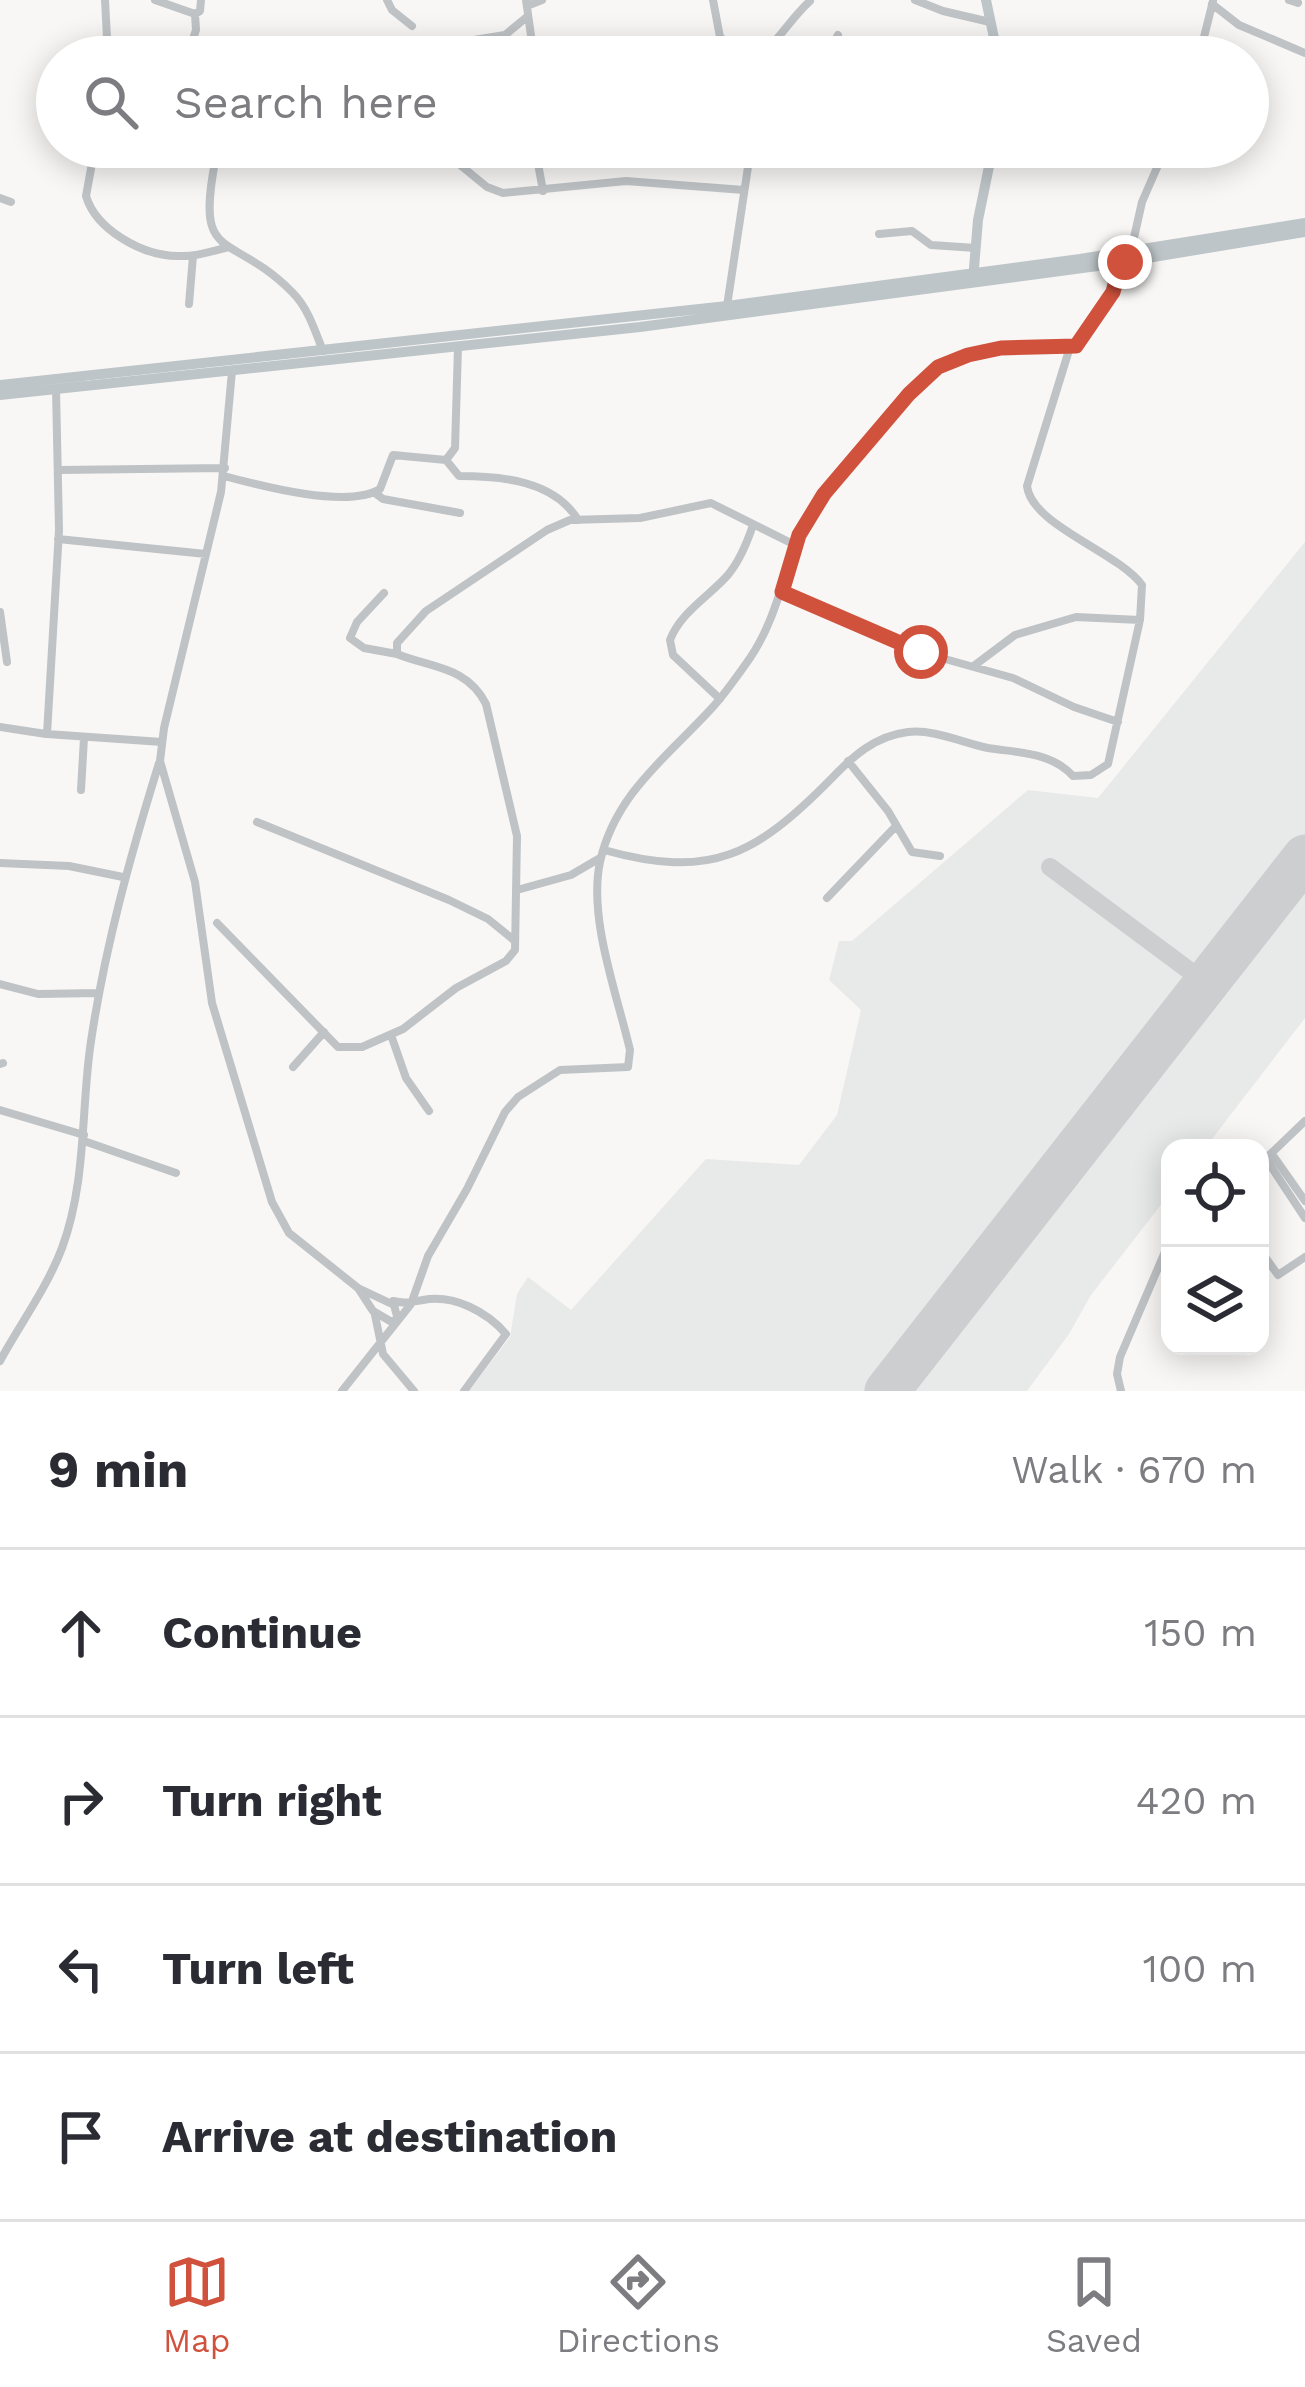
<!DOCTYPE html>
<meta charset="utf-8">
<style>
:root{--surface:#fff;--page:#f2f2f3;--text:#2b2b33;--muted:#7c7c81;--line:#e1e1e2;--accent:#d0523d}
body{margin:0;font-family:"Work Sans",sans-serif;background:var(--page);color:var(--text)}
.controls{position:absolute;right:36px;bottom:36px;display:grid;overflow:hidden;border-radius:24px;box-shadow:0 6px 30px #0003}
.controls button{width:108px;height:108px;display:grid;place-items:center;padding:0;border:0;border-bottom:3px solid var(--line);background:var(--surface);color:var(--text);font:60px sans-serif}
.stop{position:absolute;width:36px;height:36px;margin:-27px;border:9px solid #d0523d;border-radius:50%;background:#fff}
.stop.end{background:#d0523d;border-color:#fff;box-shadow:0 3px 12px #0008}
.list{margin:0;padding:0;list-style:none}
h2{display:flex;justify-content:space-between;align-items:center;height:156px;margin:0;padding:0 48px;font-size:51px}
h2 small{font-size:39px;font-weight:400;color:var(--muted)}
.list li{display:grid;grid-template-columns:78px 1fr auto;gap:36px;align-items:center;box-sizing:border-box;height:168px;padding:0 48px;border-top:3px solid var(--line)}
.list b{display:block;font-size:45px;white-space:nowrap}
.list em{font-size:39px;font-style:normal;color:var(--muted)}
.icon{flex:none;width:66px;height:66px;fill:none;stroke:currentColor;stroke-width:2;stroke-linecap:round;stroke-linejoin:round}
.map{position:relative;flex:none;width:1305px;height:1391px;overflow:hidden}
.search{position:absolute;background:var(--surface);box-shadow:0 6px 30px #0003;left:36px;right:36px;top:36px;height:132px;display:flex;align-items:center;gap:30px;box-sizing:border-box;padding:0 42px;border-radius:66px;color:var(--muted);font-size:45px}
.sheet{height:828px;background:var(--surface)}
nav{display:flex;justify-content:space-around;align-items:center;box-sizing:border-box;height:168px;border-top:3px solid var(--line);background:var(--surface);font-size:33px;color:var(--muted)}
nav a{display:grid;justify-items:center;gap:6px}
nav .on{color:var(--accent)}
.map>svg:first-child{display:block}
</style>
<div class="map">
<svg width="1305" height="1391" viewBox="0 0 1305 1391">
<rect width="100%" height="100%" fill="#f8f7f5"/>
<path fill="#e8e9e9" d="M1305 542V1018L1205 1148H1170V1193L1091 1295 1069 1334 1027 1391H469L510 1337 517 1294 528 1277 571 1310 706 1159 799 1165 837 1115 861 1010 829 980 839 941H852L1028 790 1098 798Z"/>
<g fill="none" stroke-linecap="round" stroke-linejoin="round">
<path stroke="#ccced0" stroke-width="18" d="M1050 867 1206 983"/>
<path stroke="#ccced0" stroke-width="45" d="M887 1391 1305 857"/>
<path stroke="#bfc3c6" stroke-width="8" d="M105 0 108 57
M155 0 195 14 196 30 187 57
M387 0 392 10 412 26
M526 0 534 57
M713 0 720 37 742 57
M915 0 943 11 990 22
M1289 0 1298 3
M1212 4 1239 25 1305 53
M527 6 542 0
M195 14 200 11 201 0
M474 40 505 35 528 16
M313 57 318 43
M758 57C779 41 790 19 810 1
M826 57 838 35
M1199 57 1213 1
M95 147 86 196C96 230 143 256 178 256 194 257 209 252 225 248
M218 147C192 269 228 227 293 293 308 308 315 331 323 351
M404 147 434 152 450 147
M535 147 543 191
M443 151 487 187 503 193 626 181 744 190
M853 162 877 147
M0 198 11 202
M879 234 912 231 931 245 976 248
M1131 251 1142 202 1166 147
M189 304 193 256
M727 306 751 147
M232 371 221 492 164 728 160 761 195 882 212 1003 272 1202 289 1233 358 1288 373 1311 390 1321 398 1320 394 1305 358 1288
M56 389 59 530 47 734 162 742
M446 460 459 476C500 476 554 480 578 520
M59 470 225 468
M224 476C261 486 348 509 380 489L393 455 446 460 455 448 458 347
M375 493 383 499 460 513
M58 539 206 554
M782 592 902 647 1013 678 1074 707 1118 722
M384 593 357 622 350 638 364 648 397 654
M0 612 7 662
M975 665 1015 635 1076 617 1140 620
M720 699 673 655 670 640C680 613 708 597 727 576 740 561 747 543 753 525
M0 727 46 734
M848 761 888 811 912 852 940 856
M81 790 84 738
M257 822 449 900 488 919 515 941
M604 850C711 880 756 855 831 779 853 756 875 736 908 732 934 729 963 743 988 748 1019 753 1051 752 1073 776L1091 775 1108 764 1140 620 1142 585C1118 552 1031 525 1027 486L1070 347
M0 863 69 866 123 877
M517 890 571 875 600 858
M827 898 896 826
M217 923 333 1042 338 1047H362L403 1029 456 988 506 961 515 950 517 836 486 704C467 666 431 668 397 654V643L426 611 547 530 570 520 640 518 711 503 795 545
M0 984 38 994 99 993
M391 1035 406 1078 429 1111
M0 1064 3 1063
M293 1067 324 1032
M0 1110 84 1135
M84 1141 176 1173
M1272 1154 1305 1201
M1266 1159 1305 1218
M1260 1164 1305 1121
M1260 1250 1278 1275 1305 1257
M393 1301C406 1304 410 1302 423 1300 454 1294 487 1312 506 1334L464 1391
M375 1315 383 1354 414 1391
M0 1361C20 1324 47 1288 62 1248 86 1183 81 1116 90 1048 104 950 130 857 159 763
M342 1391 411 1304 428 1256 467 1189 505 1112 518 1097 560 1070 628 1067 630 1050C617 994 588 918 600 862 615 794 667 757 711 709 725 694 738 675 750 658 775 621 782 581 797 540 812 501 901 396 935 370 976 339 1030 350 1076 346L1113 292 1121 262
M1121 1391 1117 1374 1120 1357 1170 1240"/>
<path stroke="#bec5c8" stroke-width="10" d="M986 0 998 57
M973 280 978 220 993 147
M0 385 727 306 1080 259 1305 223
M0 395 640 327 1105 265 1305 232"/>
</g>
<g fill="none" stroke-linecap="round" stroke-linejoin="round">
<path stroke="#d0523d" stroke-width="15" d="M921 652 782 592 799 535 824 494 909 394 938 367 968 355 1001 348 1076 346 1113 292 1121 262H1125"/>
</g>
</svg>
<div class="controls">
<button><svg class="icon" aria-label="locate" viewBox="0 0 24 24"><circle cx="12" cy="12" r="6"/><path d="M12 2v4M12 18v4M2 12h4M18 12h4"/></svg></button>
<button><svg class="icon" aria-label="layers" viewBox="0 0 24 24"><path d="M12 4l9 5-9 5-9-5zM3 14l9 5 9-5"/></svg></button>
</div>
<div class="stop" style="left:921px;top:652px"></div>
<div class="stop end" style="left:1125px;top:262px"></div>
<div class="search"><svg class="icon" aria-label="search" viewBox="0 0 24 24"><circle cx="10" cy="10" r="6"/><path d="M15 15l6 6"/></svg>Search here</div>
</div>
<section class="sheet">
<h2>9 min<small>Walk · 670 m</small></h2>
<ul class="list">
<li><svg class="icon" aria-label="ahead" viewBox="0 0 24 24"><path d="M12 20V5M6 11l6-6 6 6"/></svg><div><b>Continue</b></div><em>150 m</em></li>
<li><svg class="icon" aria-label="right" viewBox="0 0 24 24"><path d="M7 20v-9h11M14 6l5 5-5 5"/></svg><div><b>Turn right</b></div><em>420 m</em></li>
<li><svg class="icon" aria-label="left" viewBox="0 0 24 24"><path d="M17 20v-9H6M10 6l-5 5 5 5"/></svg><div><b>Turn left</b></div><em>100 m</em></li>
<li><svg class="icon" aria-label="arrive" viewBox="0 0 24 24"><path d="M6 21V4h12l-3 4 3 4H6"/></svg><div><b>Arrive at destination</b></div></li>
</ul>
</section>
<nav>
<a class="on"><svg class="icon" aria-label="map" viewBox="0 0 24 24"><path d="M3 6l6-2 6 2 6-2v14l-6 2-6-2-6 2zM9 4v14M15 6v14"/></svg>Map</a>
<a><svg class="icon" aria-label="directions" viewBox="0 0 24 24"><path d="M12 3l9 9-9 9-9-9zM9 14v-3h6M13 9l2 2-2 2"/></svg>Directions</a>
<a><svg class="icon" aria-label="saved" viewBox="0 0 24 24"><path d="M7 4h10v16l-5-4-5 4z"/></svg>Saved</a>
</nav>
